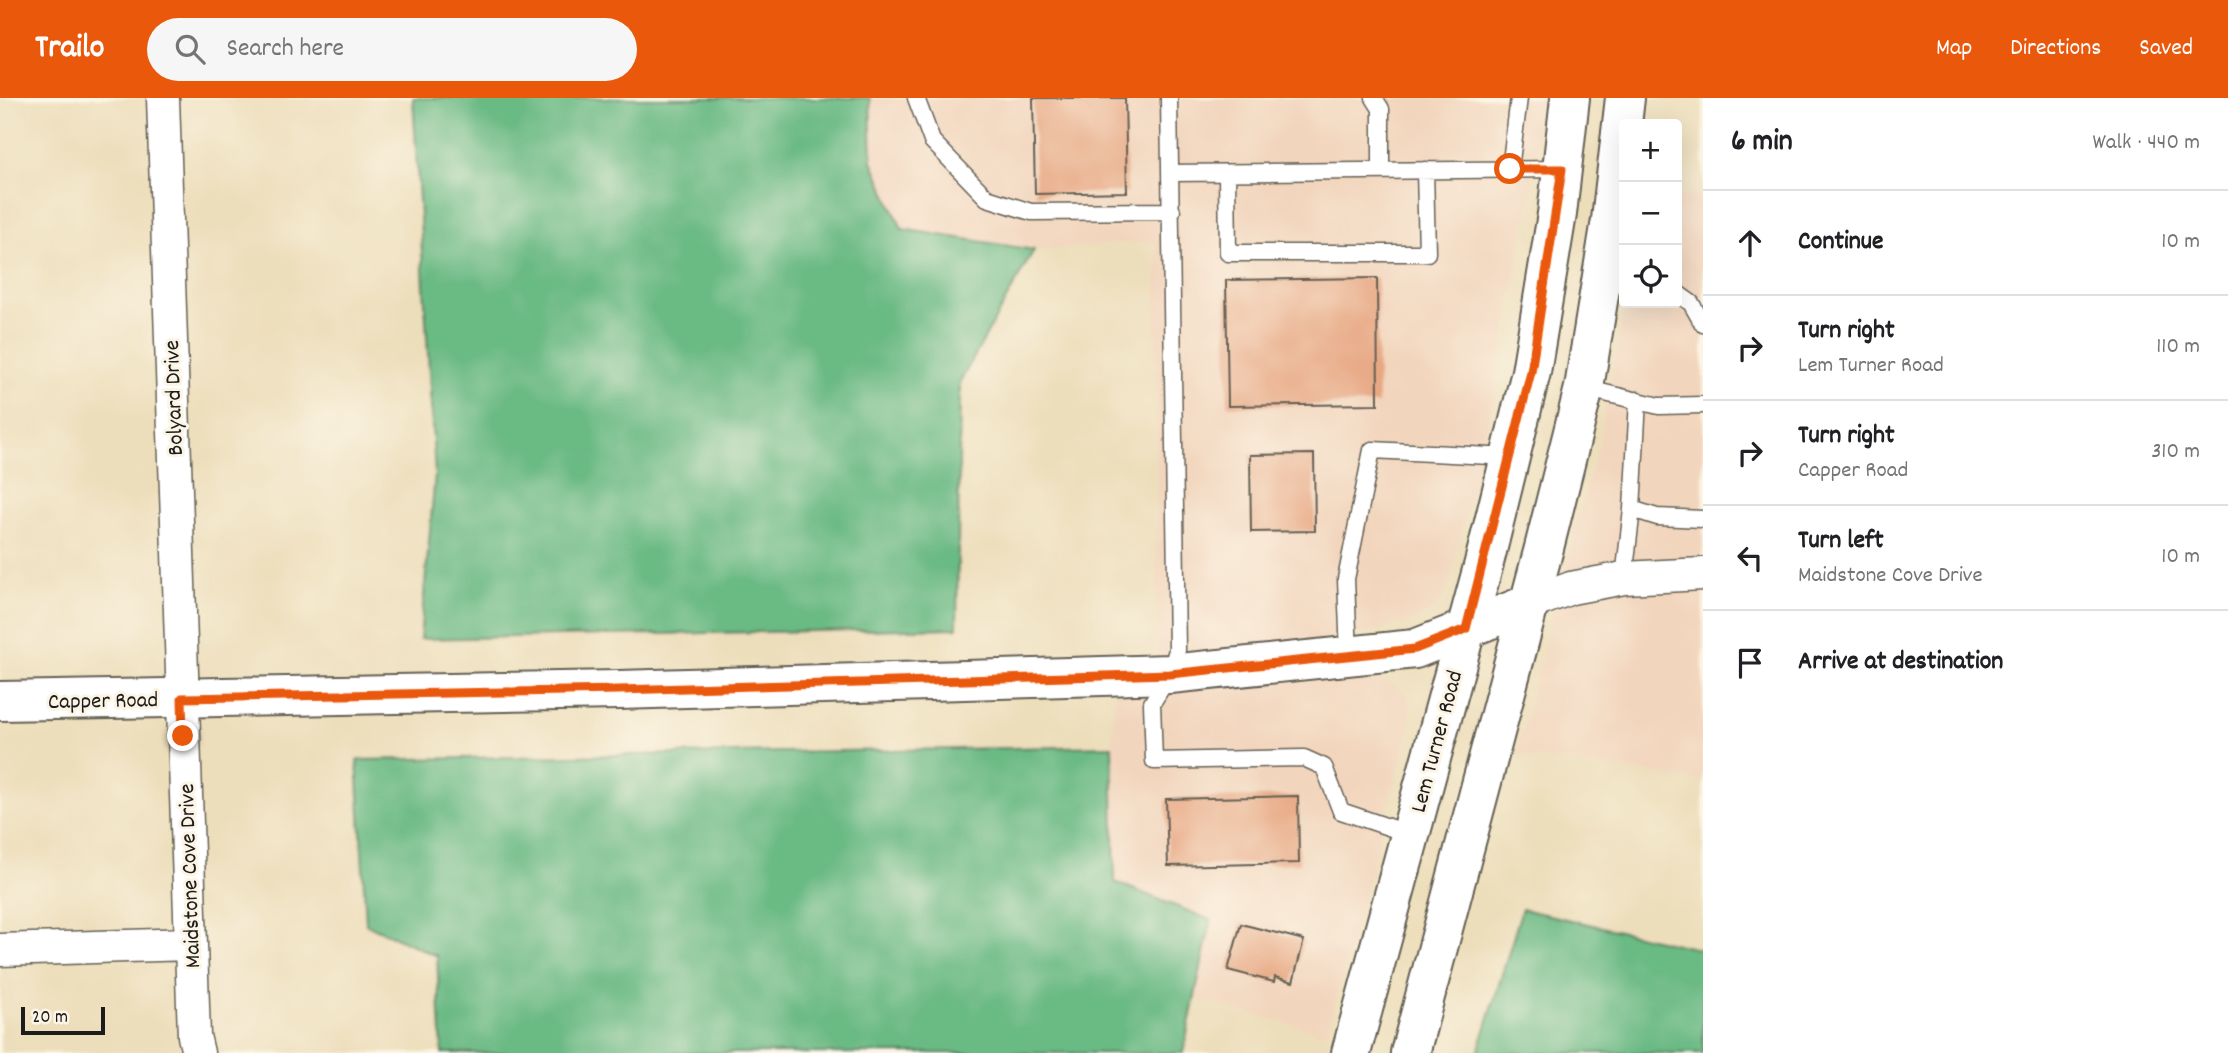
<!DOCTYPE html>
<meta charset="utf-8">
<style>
:root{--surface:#fff;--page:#f6f6f6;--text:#202124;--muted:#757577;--line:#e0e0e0;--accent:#ea580c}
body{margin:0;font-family:Dekko,sans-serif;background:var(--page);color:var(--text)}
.controls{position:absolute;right:21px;top:21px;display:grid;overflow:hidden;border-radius:7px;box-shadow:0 7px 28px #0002}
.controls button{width:63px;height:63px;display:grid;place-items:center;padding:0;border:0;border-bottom:2px solid var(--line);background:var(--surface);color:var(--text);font:35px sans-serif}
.scale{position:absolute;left:21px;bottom:18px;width:84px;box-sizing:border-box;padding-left:7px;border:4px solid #1c1c1c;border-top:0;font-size:19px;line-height:24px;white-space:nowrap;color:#1c1c1c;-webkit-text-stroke:5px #fcf5e5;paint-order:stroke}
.stop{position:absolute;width:21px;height:21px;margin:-16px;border:5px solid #ea580c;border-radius:50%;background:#fff}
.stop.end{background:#ea580c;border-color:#fff;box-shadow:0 2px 7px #0008}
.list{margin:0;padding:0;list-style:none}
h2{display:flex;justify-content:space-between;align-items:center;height:91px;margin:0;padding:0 28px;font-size:30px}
h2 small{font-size:23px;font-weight:400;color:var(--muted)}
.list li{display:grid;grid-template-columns:46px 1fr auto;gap:21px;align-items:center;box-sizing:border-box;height:105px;padding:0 28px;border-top:2px solid var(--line)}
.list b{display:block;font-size:26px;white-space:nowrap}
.list p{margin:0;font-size:23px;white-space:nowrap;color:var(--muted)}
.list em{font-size:23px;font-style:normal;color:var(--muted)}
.icon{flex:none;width:38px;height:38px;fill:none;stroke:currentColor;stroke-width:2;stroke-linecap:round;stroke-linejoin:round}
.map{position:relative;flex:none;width:1703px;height:955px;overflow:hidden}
header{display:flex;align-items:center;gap:42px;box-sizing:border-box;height:98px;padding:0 35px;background:var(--accent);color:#fff}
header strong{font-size:33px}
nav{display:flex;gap:38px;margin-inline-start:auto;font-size:24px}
.search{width:490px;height:63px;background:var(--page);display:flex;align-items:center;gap:18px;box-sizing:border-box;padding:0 24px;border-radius:38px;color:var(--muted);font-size:26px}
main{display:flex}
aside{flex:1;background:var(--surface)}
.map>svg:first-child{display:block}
</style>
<header>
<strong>Trailo</strong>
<div class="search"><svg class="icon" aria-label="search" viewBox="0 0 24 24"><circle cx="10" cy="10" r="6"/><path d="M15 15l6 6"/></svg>Search here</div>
<nav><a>Map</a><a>Directions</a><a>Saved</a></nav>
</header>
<main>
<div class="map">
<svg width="1703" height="955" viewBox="0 0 1703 955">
<rect width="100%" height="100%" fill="#fcf5e5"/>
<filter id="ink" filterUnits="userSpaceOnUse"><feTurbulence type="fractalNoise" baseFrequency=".0143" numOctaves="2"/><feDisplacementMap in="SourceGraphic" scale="14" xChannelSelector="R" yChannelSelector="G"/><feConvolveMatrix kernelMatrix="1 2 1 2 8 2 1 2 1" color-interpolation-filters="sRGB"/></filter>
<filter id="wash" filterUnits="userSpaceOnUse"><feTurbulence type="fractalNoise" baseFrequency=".00686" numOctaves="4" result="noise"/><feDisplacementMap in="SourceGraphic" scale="28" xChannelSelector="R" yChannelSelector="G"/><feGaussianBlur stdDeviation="1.57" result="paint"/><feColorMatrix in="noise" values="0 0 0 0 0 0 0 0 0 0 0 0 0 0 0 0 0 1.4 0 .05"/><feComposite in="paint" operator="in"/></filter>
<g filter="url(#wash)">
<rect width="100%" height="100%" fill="#eddebb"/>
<path fill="#f2d5bd" d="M870 0H1541L1532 90 1490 319 1447 492 1439 508 1420 520 1363 535 1244 553 1157 560 1156 143 1034 152 902 131 872 63Z
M1677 99H1703V683L1517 656 1554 510 1599 344 1625 205H1677Z
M1357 579 1393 586 1405 595 1410 605 1411 623 1327 936 1195 900 1211 822 1115 784 1112 648 1115 595Z"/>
<path fill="#6bba84" stroke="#446b50" stroke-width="2" d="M413 0H870L872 63 902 131 1034 152 960 284 957 530 420 541 435 377Z
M1112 648 1115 784 1211 822 1183 955H442L437 858 366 826 357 662Z
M1522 811 1703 852V955H1478Z"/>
<g id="blocks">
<path fill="#e7a783" d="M1033 0H1125L1127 94 1035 96Z
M1377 180 1378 306 1228 308 1226 182Z
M1314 356 1315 433 1251 434 1250 357Z
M1298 698 1299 765 1168 768 1166 701Z
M1241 826 1304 842 1293 884 1275 879 1274 884 1228 872Z"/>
</g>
</g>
<g filter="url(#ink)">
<use href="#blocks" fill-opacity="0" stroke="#656054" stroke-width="2"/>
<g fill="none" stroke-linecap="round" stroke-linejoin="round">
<defs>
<path id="lane" d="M916 0 932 43 987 100 1031 114 1172 113
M1169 0 1177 552 1170 576 1152 605 1154 663 1304 660 1324 669 1341 713 1409 736
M1374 0 1381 11V72
M1510 71 1519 0
M1170 75 1562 71
M1227 75 1228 155H1427L1425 72
M1677 195 1691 205 1703 226
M1584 290 1659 308 1703 307
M1632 411 1657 419 1703 421
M1624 480 1632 411 1638 302
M1349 558 1346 481 1372 352 1510 359"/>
<path id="street" d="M163 0 194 938 198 955
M1529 506 1571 490 1624 480 1703 476
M0 852 190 846"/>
<path id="secondary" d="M0 603 619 592 1170 576 1415 551 1529 506
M1351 955 1484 465 1531 274 1557 116 1570 0
M1410 955 1544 450 1584 290 1611 122 1625 0"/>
</defs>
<use href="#lane" stroke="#656054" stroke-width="19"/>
<use href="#street" stroke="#656054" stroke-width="35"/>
<use href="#secondary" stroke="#656054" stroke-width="42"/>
<use href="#lane" stroke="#fff" stroke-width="16"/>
<use href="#street" stroke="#fff" stroke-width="32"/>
<use href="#secondary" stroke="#fff" stroke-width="38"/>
</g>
</g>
<g fill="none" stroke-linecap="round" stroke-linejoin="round" filter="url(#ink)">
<path stroke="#ea580c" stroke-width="9" d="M183 638 182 600 619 592 1170 576 1415 551 1466 531 1531 274 1562 71H1510"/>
</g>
<g text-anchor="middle" stroke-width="6" stroke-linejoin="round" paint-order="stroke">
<g font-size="23" fill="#1c1c1c" stroke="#fcf5e5">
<text transform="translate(172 300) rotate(-92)" y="8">Bolyard Drive</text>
<text transform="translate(103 601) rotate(-1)" y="8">Capper Road</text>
<text transform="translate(1435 643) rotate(-75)" y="8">Lem Turner Road</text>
<text transform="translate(188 778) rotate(-92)" y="8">Maidstone Cove Drive</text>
</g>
</g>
</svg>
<div class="controls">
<button>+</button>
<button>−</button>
<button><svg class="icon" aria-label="locate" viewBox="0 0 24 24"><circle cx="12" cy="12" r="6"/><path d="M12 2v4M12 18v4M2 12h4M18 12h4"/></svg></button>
</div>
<div class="scale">20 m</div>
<div class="stop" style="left:1510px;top:71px"></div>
<div class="stop end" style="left:183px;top:638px"></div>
</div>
<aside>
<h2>6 min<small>Walk · 440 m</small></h2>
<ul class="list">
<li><svg class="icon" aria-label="ahead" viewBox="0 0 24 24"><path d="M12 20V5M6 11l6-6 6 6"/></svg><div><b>Continue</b></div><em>10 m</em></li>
<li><svg class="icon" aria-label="right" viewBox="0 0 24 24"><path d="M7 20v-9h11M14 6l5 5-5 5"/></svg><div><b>Turn right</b><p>Lem Turner Road</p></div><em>110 m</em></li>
<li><svg class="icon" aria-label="right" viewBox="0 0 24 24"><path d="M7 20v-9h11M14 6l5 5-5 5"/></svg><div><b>Turn right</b><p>Capper Road</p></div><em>310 m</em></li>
<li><svg class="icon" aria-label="left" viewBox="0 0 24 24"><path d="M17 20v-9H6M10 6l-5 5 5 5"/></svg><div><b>Turn left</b><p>Maidstone Cove Drive</p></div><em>10 m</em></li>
<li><svg class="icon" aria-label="arrive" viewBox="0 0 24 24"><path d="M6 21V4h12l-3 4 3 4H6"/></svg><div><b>Arrive at destination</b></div></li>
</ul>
</aside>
</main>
